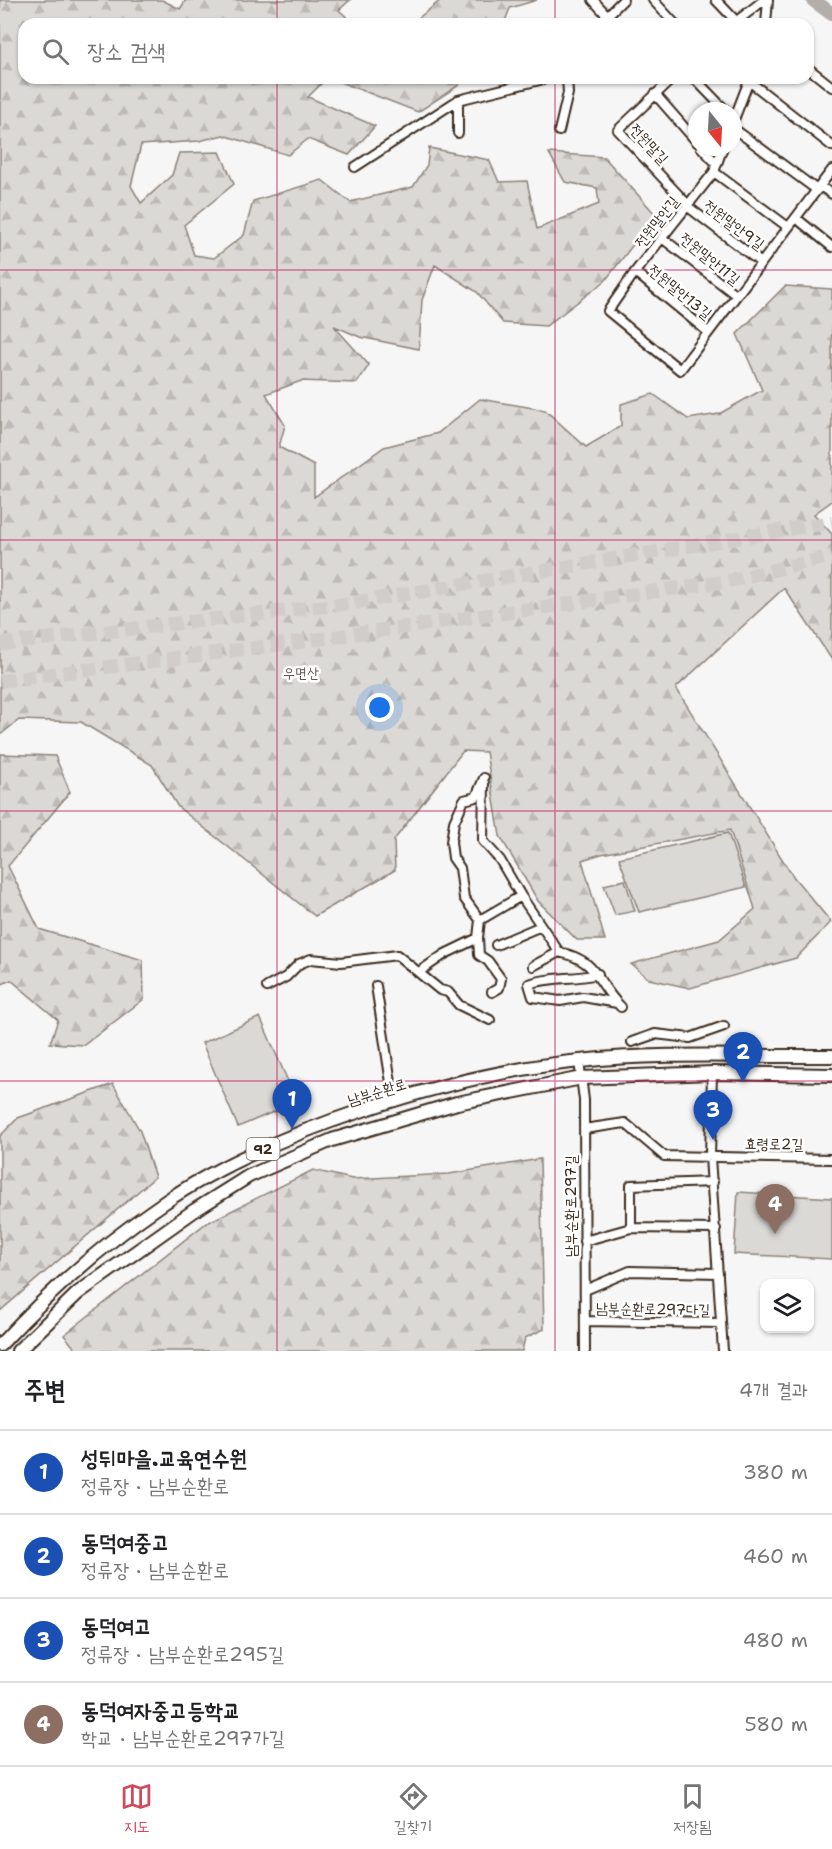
<!DOCTYPE html>
<html lang="ko">
<meta charset="utf-8">
<style>
:root{--surface:#fff;--page:#f2f2f2;--text:#202124;--muted:#757577;--line:#e0e0e0;--accent:#d1495b}
body{margin:0;font-family:"Shantell Sans","Poor Story",sans-serif;background:var(--page);color:var(--text)}
.controls{position:absolute;right:18px;bottom:18px;display:grid;overflow:hidden;border-radius:12px;box-shadow:0 2px 4px #0004}
.controls button{width:54px;height:54px;display:grid;place-items:center;padding:0;border:0;border-bottom:2px solid var(--line);background:var(--surface);color:var(--text);font:30px sans-serif}
.compass{position:absolute;left:688px;top:102px;width:54px;height:54px;border-radius:50%;background:var(--surface);box-shadow:0 2px 4px #0004;rotate:162deg}
.you{position:absolute;left:380px;top:708px;width:21px;height:21px;margin:-15px;border:4px solid #fff;border-radius:50%;background:#1a73e8;box-shadow:0 0 0 9px #1a73e833}
.badge{display:grid;place-items:center;width:39px;height:39px;border-radius:50%;background:var(--accent);color:#fff;font-size:20px;font-weight:700}
.pin{position:absolute;translate:-50% -50px;filter:drop-shadow(0 2px 3px #0008)}
.pin::after{content:'';position:absolute;top:32px;width:21px;height:18px;background:inherit;clip-path:polygon(0 0,100% 0,50% 100%)}
.list{margin:0;padding:0;list-style:none}
h2{display:flex;justify-content:space-between;align-items:center;height:78px;margin:0;padding:0 24px;font-size:26px}
h2 small{font-size:20px;font-weight:400;color:var(--muted)}
.list li{display:grid;grid-template-columns:39px 1fr auto;gap:18px;align-items:center;box-sizing:border-box;height:84px;padding:0 24px;border-top:2px solid var(--line)}
.list b{display:block;font-size:22px;white-space:nowrap}
.list p{margin:0;font-size:20px;white-space:nowrap;color:var(--muted)}
.list em{font-size:20px;font-style:normal;color:var(--muted)}
.icon{flex:none;width:33px;height:33px;fill:none;stroke:currentColor;stroke-width:2;stroke-linecap:round;stroke-linejoin:round}
.map{position:relative;flex:none;width:832px;height:1351px;overflow:hidden}
.search{position:absolute;background:var(--surface);box-shadow:0 2px 4px #0004;left:18px;right:18px;top:18px;height:66px;display:flex;align-items:center;gap:15px;box-sizing:border-box;padding:0 21px;border-radius:18px;color:var(--muted);font-size:22px}
.sheet{height:414px;background:var(--surface)}
nav{display:flex;justify-content:space-around;align-items:center;box-sizing:border-box;height:84px;border-top:2px solid var(--line);background:var(--surface);font-size:16px;color:var(--muted)}
nav a{display:grid;justify-items:center;gap:3px}
nav .on{color:var(--accent)}
.map>svg:first-child{display:block}
</style>
<div class="map">
<svg width="832" height="1351" viewBox="0 0 832 1351">
<defs>
<pattern id="forest-firs" width="22" height="20" patternUnits="userSpaceOnUse" patternTransform="scale(1.5)"><rect width="22" height="20" fill="#dbd9d6"/><path d="M5 1l3.5 6h-7zM16 11l3.5 6h-7z" fill="#bdbab7"/></pattern>
</defs>
<rect width="100%" height="100%" fill="#f7f6f6"/>
<filter id="ink" filterUnits="userSpaceOnUse"><feTurbulence type="fractalNoise" baseFrequency=".0167" numOctaves="2"/><feDisplacementMap in="SourceGraphic" scale="12" xChannelSelector="R" yChannelSelector="G"/><feConvolveMatrix kernelMatrix="1 2 1 2 8 2 1 2 1" color-interpolation-filters="sRGB"/></filter>
<g filter="url(#ink)">
<path fill="url(#forest-firs)" stroke="#8b827a" stroke-width="1.5" d="M0 0H162L180 9 186 0H350L339 10 354 24H24V78H327L308 97 375 126 349 155 308 139 288 155 223 135 199 141 141 145 131 186 141 203 172 175 179 153 220 152 234 184 184 225 194 255 214 258 244 235 253 201 322 180 350 202 413 187 427 165 429 148 489 160 499 182 527 181 537 229 599 204 597 188 565 182 549 153 604 157 656 215 605 281 546 326 503 323 477 292 435 265 422 300 419 349 360 337 334 326 369 365 357 383 301 381 266 394 285 425 279 447 314 466V497L384 447 438 433 480 399 545 410 586 447 621 426V404L653 394 688 419 719 414 762 390 737 334 785 286 832 289V501L814 514 832 534V660L784 588 676 688 792 875 831 922 796 958 690 988 649 979 631 964 719 940 755 909 730 830 601 854 582 860 605 940H577L538 901 500 836 486 752 463 751 394 840 395 870 315 916 178 807 152 765 81 722 19 720 0 735Z
M441 0H537L510 8 504 24H411Z
M330 78H460L459 85 418 112Z
M0 754 55 756 70 792 8 866 39 929 143 960 144 999 84 1045 50 1043 58 1020 11 980 0 985Z
M113 1084 140 1131 155 1177 0 1311V1136L18 1118Z
M540 1159 544 1329 525 1338 522 1351H77L64 1335 205 1224 313 1170 352 1179 449 1174Z"/>
<path fill="#dbd9d6" stroke="#8b827a" stroke-width="1.5" d="M728 833 746 887 639 912 619 858Z
M625 880 635 911 615 915 604 885Z
M260 1017 297 1102 238 1127 202 1043Z
M738 1192 832 1198V1259L734 1254Z"/>
<g fill="none" stroke-linecap="round" stroke-linejoin="round">
<path stroke="#b4aeaa" stroke-width="14" d="M813 0 832 14"/>
<path stroke="#d1cdcb" stroke-width="14" stroke-dasharray="14 7" stroke-linecap="butt" d="M0 644 353 603 832 522
M0 681 299 642 728 581 832 556"/>
<defs>
<path id="minor" d="M593 0 615 24
M653 0 675 24
M716 0 736 21
M599 24 623 0
M733 24 764 0
M766 24 768 0
M808 68 832 87
M673 78 618 130 688 205
M694 78 726 111
M749 81 832 146
M655 94 697 142
M458 100V133
M733 122 750 78
M733 128 817 190
M559 131 568 93 567 78
M701 147 717 164
M723 147 714 172 635 272 608 311 680 370 832 170
M355 167 458 100 548 78
M714 172 788 227
M820 186 832 194
M687 206 760 262
M796 218 832 247
M662 238 736 295
M635 272 708 332
M484 783 483 841 500 860 521 896
M480 920 464 898 460 868 453 858 451 842 454 822 464 800 476 797 484 778
M478 938 479 955 488 961 501 979 499 988 492 992
M496 945 541 926
M559 952C600 961 595 982 621 1007
M419 972 445 954 478 938 480 920 521 896 559 952 533 966
M598 974C574 980 551 976 529 984L533 997 560 1001 583 997 617 1003
M376 986 394 1102
M267 987 286 977 299 964 311 959 341 962 397 955 440 990 448 992 459 1005 490 1020
M632 1042 655 1034 690 1038 724 1026
M579 1061 584 1100 585 1351
M712 1073 710 1157 723 1351
M584 1129 625 1123 664 1156 832 1159
M631 1228V1185L713 1182
M584 1241 631 1228 716 1229
M585 1290 630 1271 718 1273
M585 1321 721 1323"/>
<path id="primary" d="M0 1345C49 1292 103 1244 162 1204 268 1131 453 1074 580 1061 663 1052 749 1057 832 1056
M18 1351 78 1293 195 1210 249 1176 332 1140 457 1103 582 1078 712 1073 832 1075"/>
</defs>
<use href="#minor" stroke="#3b2a1e" stroke-width="12"/>
<use href="#primary" stroke="#3b2a1e" stroke-width="16"/>
<use href="#minor" stroke="#fff" stroke-width="8"/>
<use href="#primary" stroke="#fff" stroke-width="12"/>
</g>
</g>
<path fill="none" stroke="#c2185b" stroke-width="1.5" stroke-opacity="0.55" d="M277 0V24M555 0V24M277 78V1351M555 78V1351M0 270H832M0 540H832M0 811H832M0 1081H832"/>
<g text-anchor="middle" stroke-width="5" stroke-linejoin="round" paint-order="stroke">
<rect fill="#fff" stroke="#766a62" stroke-width="1.5" x="246.5" y="1138" width="33" height="22" rx="4.5"/>
<g font-size="14" font-weight="bold" fill="#3b2a1e">
<text x="263" y="1154">92</text>
</g>
<g font-size="15" fill="#3b2a1e" stroke="#fff">
<text transform="translate(649 144) rotate(47)" y="5">전원말길</text>
<text transform="translate(657 222) rotate(-52)" y="5">전원말안길</text>
<text transform="translate(734 225) rotate(37)" y="5">전원말안9길</text>
<text transform="translate(710 259) rotate(39)" y="5">전원말안11길</text>
<text transform="translate(680 292) rotate(39)" y="5">전원말안13길</text>
<text transform="translate(377 1092) rotate(-17)" y="5">남부순환로</text>
<text transform="translate(774 1144) rotate(1)" y="5">효령로2길</text>
<text transform="translate(571 1206) rotate(-90)" y="5">남부순환로297길</text>
<text transform="translate(653 1309) rotate(1)" y="5">남부순환로297다길</text>
</g>
<g font-size="15" fill="#63564c" stroke="#fff">
<text x="301" y="678">우면산</text>
</g>
</g>
</svg>
<div class="controls">
<button><svg class="icon" aria-label="layers" viewBox="0 0 24 24"><path d="M12 4l9 5-9 5-9-5zM3 14l9 5 9-5"/></svg></button>
</div>
<svg class="compass" viewBox="-18 -18 36 36"><path d="M0-13l5 13h-10z" fill="#e53935"/><path d="M0 13l5-13h-10z" fill="#757577"/></svg>
<div class="you"></div>
<div class="pin badge" style="left:292px;top:1129px;background:#1a4fb4">1</div>
<div class="pin badge" style="left:743px;top:1082px;background:#1a4fb4">2</div>
<div class="pin badge" style="left:713px;top:1140px;background:#1a4fb4">3</div>
<div class="pin badge" style="left:775px;top:1234px;background:#8d6e63">4</div>
<div class="search"><svg class="icon" aria-label="search" viewBox="0 0 24 24"><circle cx="10" cy="10" r="6"/><path d="M15 15l6 6"/></svg>장소 검색</div>
</div>
<section class="sheet">
<h2>주변<small>4개 결과</small></h2>
<ul class="list">
<li><span class="badge" style="background:#1a4fb4">1</span><div><b>성뒤마을.교육연수원</b><p>정류장 · 남부순환로</p></div><em>380 m</em></li>
<li><span class="badge" style="background:#1a4fb4">2</span><div><b>동덕여중고</b><p>정류장 · 남부순환로</p></div><em>460 m</em></li>
<li><span class="badge" style="background:#1a4fb4">3</span><div><b>동덕여고</b><p>정류장 · 남부순환로295길</p></div><em>480 m</em></li>
<li><span class="badge" style="background:#8d6e63">4</span><div><b>동덕여자중고등학교</b><p>학교 · 남부순환로297가길</p></div><em>580 m</em></li>
</ul>
</section>
<nav>
<a class="on"><svg class="icon" aria-label="map" viewBox="0 0 24 24"><path d="M3 6l6-2 6 2 6-2v14l-6 2-6-2-6 2zM9 4v14M15 6v14"/></svg>지도</a>
<a><svg class="icon" aria-label="directions" viewBox="0 0 24 24"><path d="M12 3l9 9-9 9-9-9zM9 14v-3h6M13 9l2 2-2 2"/></svg>길찾기</a>
<a><svg class="icon" aria-label="saved" viewBox="0 0 24 24"><path d="M7 4h10v16l-5-4-5 4z"/></svg>저장됨</a>
</nav>
